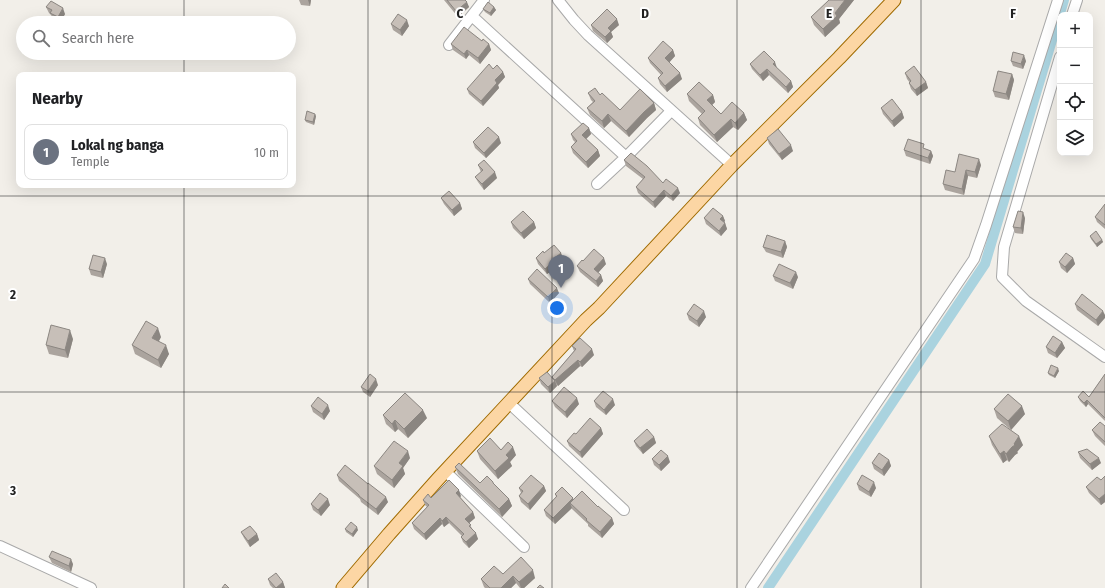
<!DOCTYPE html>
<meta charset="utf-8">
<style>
:root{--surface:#fff;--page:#f6f6f6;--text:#202124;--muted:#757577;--line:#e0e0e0;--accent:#7c3aed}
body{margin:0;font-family:"Fira Sans Condensed",sans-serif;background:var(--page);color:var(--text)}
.controls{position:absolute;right:12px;top:12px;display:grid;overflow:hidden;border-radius:8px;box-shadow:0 4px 16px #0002}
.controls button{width:36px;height:36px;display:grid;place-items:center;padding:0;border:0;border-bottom:1px solid var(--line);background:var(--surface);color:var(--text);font:20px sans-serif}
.you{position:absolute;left:557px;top:308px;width:14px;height:14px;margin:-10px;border:3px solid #fff;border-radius:50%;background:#1a73e8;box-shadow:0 0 0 6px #1a73e833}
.badge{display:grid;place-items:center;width:26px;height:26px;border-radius:50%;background:var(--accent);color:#fff;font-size:13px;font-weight:700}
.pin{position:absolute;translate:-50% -33px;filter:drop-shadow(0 1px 2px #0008)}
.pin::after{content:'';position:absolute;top:21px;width:14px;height:12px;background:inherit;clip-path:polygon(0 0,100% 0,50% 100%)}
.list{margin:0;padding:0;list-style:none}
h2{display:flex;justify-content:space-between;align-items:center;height:52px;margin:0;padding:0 16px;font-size:17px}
h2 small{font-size:13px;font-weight:400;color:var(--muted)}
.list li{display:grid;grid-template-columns:26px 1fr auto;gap:12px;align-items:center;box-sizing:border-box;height:56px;margin:0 8px 8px;padding:0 8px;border:1px solid var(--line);border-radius:8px}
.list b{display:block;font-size:15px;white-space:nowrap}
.list p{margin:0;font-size:13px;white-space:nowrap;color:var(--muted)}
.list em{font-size:13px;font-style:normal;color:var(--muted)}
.icon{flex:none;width:22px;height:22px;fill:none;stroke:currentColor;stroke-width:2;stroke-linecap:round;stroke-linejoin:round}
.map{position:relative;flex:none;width:1105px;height:588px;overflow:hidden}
.search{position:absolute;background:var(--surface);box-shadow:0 4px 16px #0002;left:16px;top:16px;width:280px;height:44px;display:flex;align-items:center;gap:10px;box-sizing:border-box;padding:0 14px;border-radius:22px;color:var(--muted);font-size:15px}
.panel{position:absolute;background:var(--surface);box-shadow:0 4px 16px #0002;left:16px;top:72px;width:280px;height:116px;border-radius:8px}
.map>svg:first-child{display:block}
</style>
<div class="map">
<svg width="1105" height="588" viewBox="0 0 1105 588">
<rect width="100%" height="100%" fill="#f2efe9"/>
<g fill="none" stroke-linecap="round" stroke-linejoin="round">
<path stroke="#aad3df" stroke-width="10" d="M768 588 985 264 1064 0"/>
<defs>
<path id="minor" d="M558 0 574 20 588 35 732 165
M1072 15 1077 0
M472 16 626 157
M449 45 484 0
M1060 57 1004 247 1002 277 1026 301 1105 357
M597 184 626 157 671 111
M509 403 624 510
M445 471 524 547
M0 546 91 588
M751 588 974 259 986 225 1058 0"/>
<path id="major" d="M343 588 389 534 438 479 586 320 599 308 732 165 839 58 894 0"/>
</defs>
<use href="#minor" stroke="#a9a9a9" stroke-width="12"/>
<use href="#major" stroke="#a06b00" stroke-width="15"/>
<use href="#minor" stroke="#fff" stroke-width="10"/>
<use href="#major" stroke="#fcd6a4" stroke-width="13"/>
</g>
<path fill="#aba49e" d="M299 0H311L310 6 301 5Z
M444 0H465L469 7 458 17Z
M828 0H854L839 19 840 23 825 37 814 25 811 17 828 1Z
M46 7 65 14 60 23 53 18 51 15 49 13Z
M494 7 496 10 491 16 485 12 483 9Z
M391 24 409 26 402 36 393 30Z
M591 25H619L611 32 613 37 607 43 593 31Z
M482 41 489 44 491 50 480 64 469 55 466 59 453 50 451 44Z
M673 50 675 56 669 62 682 79 667 92 660 84 658 78 661 75 650 63 648 58Z
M1011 61H1026L1023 69 1013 66Z
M750 64 777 68 791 81 793 87 788 93 769 75 763 81 752 69Z
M493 69 503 72 505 77 498 85 499 88 483 106 469 94 467 89Z
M905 73 926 82 928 88 917 96 911 89 909 83H910L907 79Z
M1012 74 1014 80 1009 100 995 97 993 91Z
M588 93 600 95 620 110 654 103 656 110 647 118 629 137 611 121 604 128 590 115 587 108 593 102 591 100Z
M687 94 713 95 715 102 712 105 721 114 744 113 747 120 738 130 733 127 717 142 700 125 698 118 702 114 689 101Z
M881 108 902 112 904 118 894 127 883 114Z
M316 116 314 125 306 122 305 120Z
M589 128 591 134 586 139 598 150 600 156 588 168 573 153 571 147 575 142 573 140 571 134Z
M767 138 793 151 782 160 769 144Z
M473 142 501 143 486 158 475 148Z
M926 149 931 151 933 156 930 164 906 156 904 150Z
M624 160 663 183 680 193 673 201 666 196 655 208 638 193 636 187 643 179 626 166Z
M478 165 497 178 484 190 478 182 475 177 481 172Z
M981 165 977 178 968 176 964 195 945 190 943 184 955 172Z
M441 198 460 203 462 209 454 216 444 204Z
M1105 204V229L1097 222 1095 217Z
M723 216 725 221 724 222 725 223 727 229 721 236 706 224 704 218Z
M1025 218 1023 234 1015 233 1013 227Z
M511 222H534L536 228 524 239 513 228Z
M1090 236 1102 240 1103 242 1097 247 1091 239Z
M785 241 787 247 783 258 766 252 763 247Z
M544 253H561L563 259 554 266 555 268 547 274 538 264 536 258Z
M1073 258 1075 264 1067 273 1061 268 1059 262Z
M583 261 606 264 598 273 601 275 603 281 598 287 580 272 577 266Z
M107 264 103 278 91 275 89 269Z
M773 276 798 277 793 289 775 281Z
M528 279 559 293 550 303 530 284Z
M1075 304 1105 315 1098 326 1077 310Z
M687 314 706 317 699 327 689 320Z
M161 337 159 341 169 354 161 368 135 354 132 345Z
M73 339 68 358 49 354 46 345Z
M1062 342 1065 348 1057 358 1048 353 1046 347Z
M572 346 594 355 582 367 580 366 558 386 556 384 557 386 550 393 541 384 539 378H553L552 377 574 351Z
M1059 371 1055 378 1049 375 1048 373Z
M1105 374V421L1088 404 1086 407 1080 401 1078 397H1089Z
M378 385 370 397 363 392 361 387Z
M552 401 579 404 567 418 555 407Z
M594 401 615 405 606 415 596 407Z
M311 406 330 411 324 420 313 412Z
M994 409 1025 414 1011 430 997 418Z
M383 415 427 418 408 438 398 429 395 432 386 424Z
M1105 426V446L1095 436 1092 430Z
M601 428 603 434 582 458 569 446 567 441 576 434Z
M989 436 1023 445 1017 452 1018 453 1015 455 1009 462 1007 460 1003 463 992 445Z
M654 437 656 443 643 454 636 446 634 441Z
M501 450 516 455 510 462 512 466 498 479 480 459 477 451Z
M1078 452 1101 463 1092 470 1080 458Z
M410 458 403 468 405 474 394 488 377 474 374 466Z
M652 459 670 462 661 471 654 465Z
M889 460 891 466 884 476 874 469 872 463Z
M455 467 480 483 494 484 509 499 512 506 502 517 458 474Z
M337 475 388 502 378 515 361 502 360 499 339 481Z
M1105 476V502L1101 505 1089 493 1086 487 1101 480Z
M857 484 876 488 871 497 859 490Z
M544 486 546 491 530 510 521 502 519 496 521 493 519 488Z
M555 494 598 507 612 518 614 524 602 538 588 526V524L572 509V508L555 524 546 516 544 510 556 497Z
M461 496 460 497 473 512 475 518 469 523 478 539 469 548 463 542 461 537 462 536 449 523 444 527 442 524 426 540 414 529 412 523 427 507 425 505 423 500 431 498Z
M311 504 330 505 321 516 313 510Z
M345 529 358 530 353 537 346 532Z
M241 532 257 534 259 540 250 547 244 538Z
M49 557 73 564 71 572 52 563Z
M503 574 535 578 524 588H520L516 583 511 588H485L484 587 481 579Z
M268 579 283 582 285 588H273L270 585Z"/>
<path fill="#8b8681" d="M308 0H311L310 6Z
M845 0H854L839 19 840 23 825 37 823 29Z
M467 2 469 7 458 17 456 11Z
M494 7 496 10 491 16 490 13Z
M63 8 65 14 60 23 58 17Z
M617 19 619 25 611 32 613 37 607 43 605 37 608 28Z
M407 20 409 26 402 36 400 30Z
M489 44 491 50 480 64 478 58Z
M467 50 469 55 466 59 464 54Z
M673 50 675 56 668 64 665 58Z
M1024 55 1026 61 1023 69 1021 64Z
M775 62 777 68 773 64Z
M767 69 769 75 763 81 760 75Z
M503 72 505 77 498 85 499 88 483 106 481 101 495 80Z
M680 73 682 79 667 92 665 86Z
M1012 74 1014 80 1009 100 1006 94Z
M791 81 793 87 788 93 786 87Z
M926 82 928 88 917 96 915 90Z
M713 95 715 102 710 107 707 100Z
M654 103 656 110 647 118 629 137 626 131 644 112Z
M902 112 904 118 894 127 892 121Z
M744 113 747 120 738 130 735 123Z
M315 114 316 116 314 125 313 122Z
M608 114 611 121 604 128 602 121Z
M731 119 733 127 717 142 714 135Z
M589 128 591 134 584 141 582 135Z
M499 137 501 143 486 158 484 153Z
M791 145 793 151 782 160 779 154Z
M598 150 600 156 588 168 586 162Z
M931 151 933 156 930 164 928 158Z
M979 159 981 165 977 178 975 172Z
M966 170 968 176 964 195 962 189Z
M495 172 497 178 484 190 482 184Z
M678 188 680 193 673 201 671 196Z
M664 190 666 196 655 208 653 202Z
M460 203 462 209 454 216 452 210Z
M1023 212 1025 218 1023 234 1021 228Z
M723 216 725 221 722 225 720 219Z
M534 222 536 228 524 239 521 233Z
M725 223 727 229 721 236 719 231Z
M1102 240 1103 242 1097 247 1096 244Z
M785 241 787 247 783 258 781 252Z
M561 253 563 259 554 266 555 268 547 274 545 269 551 261Z
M105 258 107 264 103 278 101 272Z
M604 258 606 264 596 275 594 269Z
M1073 258 1075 264 1067 273 1065 267Z
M796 272 798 277 793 289 790 283Z
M601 275 603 281 598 287 596 281Z
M557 288 559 293 550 303 548 297Z
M704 311 706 317 699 327 697 321Z
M1103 311 1105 315V318L1098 326 1096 320Z
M158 328 161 337 156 346 152 338Z
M70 330 73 339 68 358 65 350Z
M1062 342 1065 348 1057 358 1055 353Z
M166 345 169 354 161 368 158 360Z
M592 349 594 355 582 367 580 362Z
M578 360 580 366 558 386 555 380Z
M1058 368 1059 371 1055 378 1054 376Z
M376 379 378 385 370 397 368 391Z
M555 381 557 386 550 393 548 387Z
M577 398 579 404 567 418 565 412Z
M613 399 615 405 606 415 604 410Z
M1087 400 1088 404 1086 407 1084 403Z
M328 405 330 411 324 420 322 414Z
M1022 406 1025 414 1011 430 1008 421Z
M423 410 427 418 408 438 404 429Z
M395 420 398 429 395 432 392 424Z
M601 428 603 434 582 458 580 452Z
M1019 436 1023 445 1017 452 1018 453 1015 455 1009 462 1006 454Z
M654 437 656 443 643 454 640 448Z
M513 447 516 455 510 462 512 466 498 479 495 471 506 455Z
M408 451 410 458 403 468 405 474 394 488 392 480 399 463Z
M1004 451 1007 460 1003 463 1000 454Z
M668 456 670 462 661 471 659 465Z
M1099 458 1101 463 1092 470 1090 464Z
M889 460 891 466 884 476 882 470Z
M874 482 876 488 871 497 869 492Z
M544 486 546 491 530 510 528 504Z
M459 490 461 496 459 499 456 493Z
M1105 494V502L1101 505 1099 499Z
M386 497 388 502 378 515 376 509Z
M573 498 575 504 570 503 572 508 555 524 553 518Z
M328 499 330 505 321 516 318 510Z
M509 499 512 506 502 517 499 509Z
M473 512 475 518 467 525 465 519Z
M446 517 449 523 444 527 442 521Z
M440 518 442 524 426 540 424 534Z
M612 518 614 524 602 538 600 532Z
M357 527 358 530 353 537 352 534Z
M476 533 478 539 469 548 466 542Z
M257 534 259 540 250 547 248 541Z
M71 559 73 564 71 572 69 566Z
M533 570 535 578 524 588H521L519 582Z
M513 576 516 583 511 588H501Z
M283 582 285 588H276Z"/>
<path fill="#c7bfb8" stroke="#8b8681" d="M447 0H465L467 2 456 11Z
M829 0H845L835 13 837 16 823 29 811 17Z
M51 1 63 8 58 17 50 13 52 10 46 7Z
M488 2 494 7 490 13 483 9Z
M607 9 617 19 608 28 611 31 605 37 591 25Z
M398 14 407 20 400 30 391 24Z
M464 27 482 41 483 39 489 44 478 58 467 50 464 54 451 44Z
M663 41 673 50 665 58 680 73 665 86 658 78 663 73 648 58Z
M764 51 775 62 773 64 791 81 786 87 767 69 760 75 750 64Z
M1013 52 1024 55 1021 64 1011 61Z
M489 64 493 69 497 65 503 72 495 80 497 83 481 101 467 89Z
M914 66 926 82 915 90 909 83 911 81 905 73Z
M998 71 1012 74 1006 94 993 91Z
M699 82 713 95 707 100 721 114 732 102 744 113 735 123 731 119 714 135 698 118 705 111 687 94Z
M595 88 600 95 602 93 620 110 640 89 654 103 644 112 626 131 608 114 602 121 587 108 595 101 588 93Z
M892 99 902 112 892 121 881 108Z
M307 111 315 114 313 122 305 120Z
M583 123 589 128 582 135 598 150 586 162 571 147 577 141 571 134Z
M488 127 499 137 484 153 473 142Z
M778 129 791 145 779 154 767 138Z
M908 139 924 144 923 148 931 151 928 158 904 150Z
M631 153 647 166 663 183 666 179 678 188 671 196 664 190 653 202 636 187 645 177 624 160Z
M959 154 979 159 975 172 966 170 962 189 943 184 946 170 955 172Z
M484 160 495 172 482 184 475 177 483 170 478 165Z
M449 191 460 203 452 210 441 198Z
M1105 204V225L1095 217Z
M713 208 723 216 720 219 725 223 719 231 704 218Z
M523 211 534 222 521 233 511 222Z
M1018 211 1023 212 1021 228 1013 227Z
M1096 231 1102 240 1096 244 1090 236Z
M767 235 785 241 781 252 763 247Z
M554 245 561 253 551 261 553 262 545 269 536 258 543 251 544 253Z
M594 249 604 258 594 269 601 275 596 281 577 266 582 260 583 261Z
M1066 253 1073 258 1065 267 1059 262Z
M93 255 105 258 101 272 89 269Z
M779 264 796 272 790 283 773 276Z
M537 269 557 288 548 297 528 279Z
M1082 294 1103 311 1096 320 1075 304Z
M694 304 704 311 697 321 687 314Z
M146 321 158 328 152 338 166 345 158 360 132 345Z
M51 325 70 330 65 350 46 345Z
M1053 336 1062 342 1055 353 1046 347Z
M580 338 592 349 580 362 578 360 555 380 552 377 576 349 572 346Z
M1051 365 1058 368 1054 376 1048 373Z
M547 372 555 381 548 387 539 378Z
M370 374 376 379 368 391 361 387Z
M1105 374V418L1087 400 1084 403 1078 397 1083 391 1089 397Z
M564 387 577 398 565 412 552 401Z
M603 391 613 399 604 410 594 401Z
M405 393 423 410 404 429 395 420 392 424 383 415Z
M1008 394 1022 406 1008 421 994 409Z
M318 397 328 405 322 414 311 406Z
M590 418 601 428 580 452 567 441 574 433 576 434Z
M1100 422 1105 426V442L1092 430Z
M1002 424 1019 436 1014 444 1015 445 1012 447 1006 454 1004 451 1000 454 989 436Z
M647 429 654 437 640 448 634 441Z
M490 438 501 450 508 442 513 447 506 455 509 458 495 471 477 451Z
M394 441 408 451 399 463 403 466 392 480 374 466Z
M1087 449 1099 458 1090 464 1078 452Z
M661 450 668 456 659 465 652 459Z
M879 453 889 460 882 470 872 463Z
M459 463 480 483 487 476 493 482V483L509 499 499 509 455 467Z
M345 465 368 484V483L386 497 376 509 359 496V495L337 475Z
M531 475 544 486 528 504 519 496 523 491 519 488Z
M862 475 874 482 869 492 857 484Z
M1105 476V494L1099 499 1086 487 1097 477 1101 480Z
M449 480 459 490 456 493 473 512 465 519 471 525 469 526 476 533 466 542 461 537 464 534 446 517 442 521 440 518 424 534 412 523 429 505 423 500 428 494 431 498Z
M562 487 573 498 553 518 544 510 557 496 555 494Z
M582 491 598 507V506L612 518 600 532 586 520 587 519 570 503Z
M320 493 328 499 318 510 311 504Z
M351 522 357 527 352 534 345 529Z
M250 526 257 534 248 541 241 532Z
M52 551 71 559 69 566 49 557Z
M521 557 533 570 519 582 513 576 501 588H490L481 579 494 566 503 574Z
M276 573 283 582 276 588 268 579Z
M225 584 229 588H222Z
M540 585 544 588H537Z"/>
<path fill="none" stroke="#222" stroke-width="1" stroke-opacity="0.55" d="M184 0V23M368 0V588M552 0V588M737 0V588M921 0V588M184 53V75M184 185V588M0 196H1105M0 392H1105"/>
<g font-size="13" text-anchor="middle" font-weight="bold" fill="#222" stroke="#fff" stroke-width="4" stroke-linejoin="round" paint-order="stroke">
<text x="460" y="18">C</text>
<text x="645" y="18">D</text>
<text x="829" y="18">E</text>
<text x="1013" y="18">F</text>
<text x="13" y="299">2</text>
<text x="13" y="495">3</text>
</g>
</svg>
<div class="controls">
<button>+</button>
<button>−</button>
<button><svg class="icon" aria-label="locate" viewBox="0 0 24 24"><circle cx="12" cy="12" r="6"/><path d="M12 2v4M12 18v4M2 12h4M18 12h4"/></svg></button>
<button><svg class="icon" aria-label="layers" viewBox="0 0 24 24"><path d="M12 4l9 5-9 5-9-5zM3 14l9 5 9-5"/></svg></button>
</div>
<div class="you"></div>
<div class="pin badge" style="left:561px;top:288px;background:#6b7280">1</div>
<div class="search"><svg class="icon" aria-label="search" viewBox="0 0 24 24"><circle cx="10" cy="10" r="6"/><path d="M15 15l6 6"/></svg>Search here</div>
<section class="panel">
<h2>Nearby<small></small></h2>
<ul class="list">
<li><span class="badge" style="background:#6b7280">1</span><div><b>Lokal ng banga</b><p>Temple</p></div><em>10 m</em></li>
</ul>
</section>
</div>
